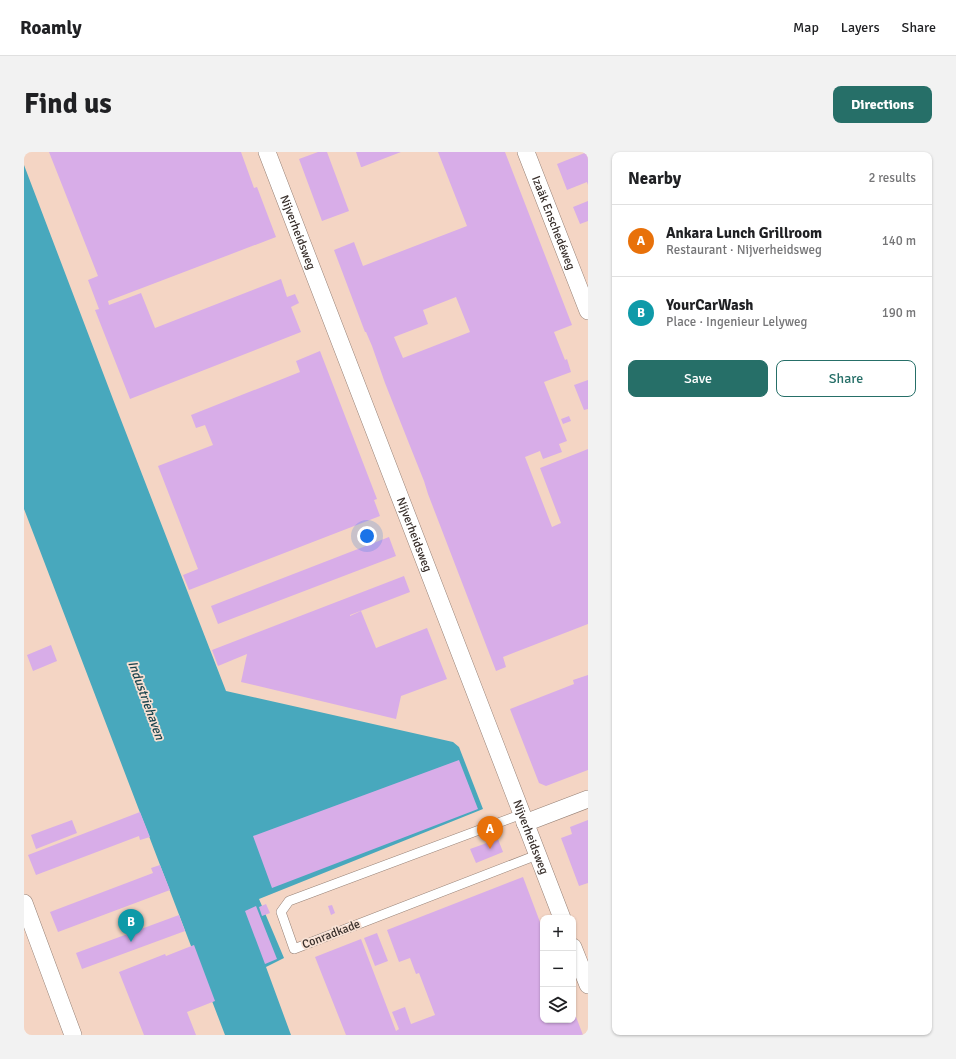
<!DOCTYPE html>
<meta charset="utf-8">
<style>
:root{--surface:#fff;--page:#f2f2f2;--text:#202124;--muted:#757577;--line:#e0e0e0;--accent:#266f68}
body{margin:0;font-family:Signika,sans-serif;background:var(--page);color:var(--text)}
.controls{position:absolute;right:12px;bottom:12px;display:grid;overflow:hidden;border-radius:8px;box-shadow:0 1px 3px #0004}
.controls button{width:36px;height:36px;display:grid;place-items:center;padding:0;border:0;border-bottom:1px solid var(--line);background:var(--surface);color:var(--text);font:20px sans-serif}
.you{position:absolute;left:343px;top:384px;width:14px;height:14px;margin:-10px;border:3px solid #fff;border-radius:50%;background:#1a73e8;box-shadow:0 0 0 6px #1a73e833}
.badge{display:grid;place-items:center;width:26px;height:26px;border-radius:50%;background:var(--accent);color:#fff;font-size:13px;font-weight:700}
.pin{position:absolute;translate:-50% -33px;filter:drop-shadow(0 1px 2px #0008)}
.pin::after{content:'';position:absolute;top:21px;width:14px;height:12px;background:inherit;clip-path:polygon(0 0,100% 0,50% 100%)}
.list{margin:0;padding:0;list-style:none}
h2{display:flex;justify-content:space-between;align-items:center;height:52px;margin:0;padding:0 16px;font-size:17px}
h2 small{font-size:13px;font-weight:400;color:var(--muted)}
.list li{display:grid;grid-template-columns:26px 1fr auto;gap:12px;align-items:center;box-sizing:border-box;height:72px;padding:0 16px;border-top:1px solid var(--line)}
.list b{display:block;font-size:15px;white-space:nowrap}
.list p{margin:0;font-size:13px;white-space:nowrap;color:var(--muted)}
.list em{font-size:13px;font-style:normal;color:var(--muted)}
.actions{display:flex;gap:8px;padding:12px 16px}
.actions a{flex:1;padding:9px 0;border:1px solid var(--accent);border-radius:8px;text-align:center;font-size:14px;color:var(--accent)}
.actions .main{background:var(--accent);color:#fff}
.icon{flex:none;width:22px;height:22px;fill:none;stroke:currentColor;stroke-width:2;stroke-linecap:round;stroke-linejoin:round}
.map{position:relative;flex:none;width:564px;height:883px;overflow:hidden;border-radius:8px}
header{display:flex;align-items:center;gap:24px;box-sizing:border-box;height:56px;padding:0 20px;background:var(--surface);border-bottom:1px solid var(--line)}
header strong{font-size:19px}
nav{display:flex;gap:22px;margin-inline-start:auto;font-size:14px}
.intro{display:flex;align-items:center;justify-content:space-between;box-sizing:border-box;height:96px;padding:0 24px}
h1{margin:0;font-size:28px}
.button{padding:10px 18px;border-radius:8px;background:var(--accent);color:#fff;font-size:14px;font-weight:700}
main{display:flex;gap:24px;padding:0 24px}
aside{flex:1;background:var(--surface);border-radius:8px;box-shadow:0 1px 3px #0004}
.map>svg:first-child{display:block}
</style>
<header>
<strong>Roamly</strong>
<nav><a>Map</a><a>Layers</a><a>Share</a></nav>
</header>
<div class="intro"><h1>Find us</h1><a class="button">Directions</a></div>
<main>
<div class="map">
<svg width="564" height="883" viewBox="0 0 564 883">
<rect width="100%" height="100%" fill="#f8e1d4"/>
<path fill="#f4d5c4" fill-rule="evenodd" d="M0 0H564V883H0ZM519 766H549V868H519Z"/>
<path fill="#48a8bd" d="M0 13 92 255 202 539 429 590 435 595 459 657 235 747 260 806 242 815 267 883H201L0 357Z"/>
<path fill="#d8ade8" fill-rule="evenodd" d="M25 0H217L230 36 233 35 252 85 84 149 85 153 117 141 131 176 257 127 263 145 271 142 275 151 267 155 277 180 106 247 71 158 75 157 64 128 74 124Z
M294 0H303L325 59 298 69 275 7Z
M332 0H377L338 15H337Z
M414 0H481L548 173 530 180 541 208 543 207 547 220 520 230 543 289 535 292 538 300 519 307 516 299 501 305 528 375 537 371 516 316 564 297V472L479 505 482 515 472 519 404 342 400 329 386 294 361 231 348 194 342 180H341L310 98 330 90 339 114 443 74ZM432 145 446 180 379 206 370 185 404 172 399 158Z
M563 0H564V33L563 30 543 38 533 12Z
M564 49V69L556 72 549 55Z
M296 199 353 347 350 348 356 364 165 438 159 423 174 417 134 314 189 293 181 273 172 276 167 263 276 220 272 209Z
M564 228V257L560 258 550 233Z
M545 264 547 269 539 272 537 267Z
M365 385 372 404 194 472 187 454Z
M380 424 386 440 326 463V464L337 459 352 496 403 476 423 527 377 544 372 567 217 530 223 502 194 514 188 498Z
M27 493 33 509 9 519 3 503Z
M564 523V618L522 634 515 631 486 557 550 532 549 528Z
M435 608 454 657 248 736 229 684Z
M116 660 126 685 116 688 115 684 12 723 4 703Z
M48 668 53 681 12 697 7 683Z
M564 668V731L555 734 537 686 548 682 546 675Z
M474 687 479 700 452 711 446 697Z
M136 713 146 738 34 780 26 760 129 721 127 716Z
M499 725 519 778V868H549V857L559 883H322L291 805 337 787 372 879 375 877 368 860 381 855 387 872 411 863 395 821 392 822 386 806 375 810 363 778Z
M242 752 246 761 238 764 235 755Z
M308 753 311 761 307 763 304 754Z
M232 754 253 807 241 812 221 759Z
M155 763 161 779 58 817 52 801Z
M353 781 364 809 351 814 340 786Z
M170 793 191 849 163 860 172 883H120L95 820 141 802 142 804Z"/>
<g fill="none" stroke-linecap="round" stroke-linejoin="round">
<defs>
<path id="service" d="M498 662 265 749 257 760 270 797 513 703"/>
<g id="minor">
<path id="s1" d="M243 0 538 766"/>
<path id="s2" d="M502 0 564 159"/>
<path d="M501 671 564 647"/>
<path d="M0 751 49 883"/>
<path d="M549 795 564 833"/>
</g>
</defs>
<use href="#service" stroke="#968176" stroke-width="10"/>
<use href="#minor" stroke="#968176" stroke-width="18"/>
<use href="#service" stroke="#fff" stroke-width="9"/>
<use href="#minor" stroke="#fff" stroke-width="17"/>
</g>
<g text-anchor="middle" stroke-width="3.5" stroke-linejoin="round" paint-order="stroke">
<g font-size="12" fill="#382f2b" stroke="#f8e1d4">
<text dy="4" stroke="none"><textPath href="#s2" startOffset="76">Izaäk Enschedéweg</textPath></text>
<text dy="4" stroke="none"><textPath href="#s1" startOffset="86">Nijverheidsweg</textPath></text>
<text dy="4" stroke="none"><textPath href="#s1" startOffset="410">Nijverheidsweg</textPath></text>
<text dy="4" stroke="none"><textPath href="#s1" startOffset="734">Nijverheidsweg</textPath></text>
<text transform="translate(307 782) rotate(-21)" y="4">Conradkade</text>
</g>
<g font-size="13" font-style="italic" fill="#17424c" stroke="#f8e1d4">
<text transform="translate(123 548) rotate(70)" y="5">Industriehaven</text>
</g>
</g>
</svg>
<div class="controls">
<button>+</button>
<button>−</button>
<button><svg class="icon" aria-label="layers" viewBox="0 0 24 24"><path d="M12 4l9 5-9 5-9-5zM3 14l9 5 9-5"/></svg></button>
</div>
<div class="you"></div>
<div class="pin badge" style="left:466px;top:697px;background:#e8710a">A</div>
<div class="pin badge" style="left:107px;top:790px;background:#0f9aa8">B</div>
</div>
<aside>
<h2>Nearby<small>2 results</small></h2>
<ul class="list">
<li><span class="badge" style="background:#e8710a">A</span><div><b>Ankara Lunch Grillroom</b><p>Restaurant · Nijverheidsweg</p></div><em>140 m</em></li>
<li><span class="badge" style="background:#0f9aa8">B</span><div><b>YourCarWash</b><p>Place · Ingenieur Lelyweg</p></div><em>190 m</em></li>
</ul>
<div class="actions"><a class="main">Save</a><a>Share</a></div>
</aside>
</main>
